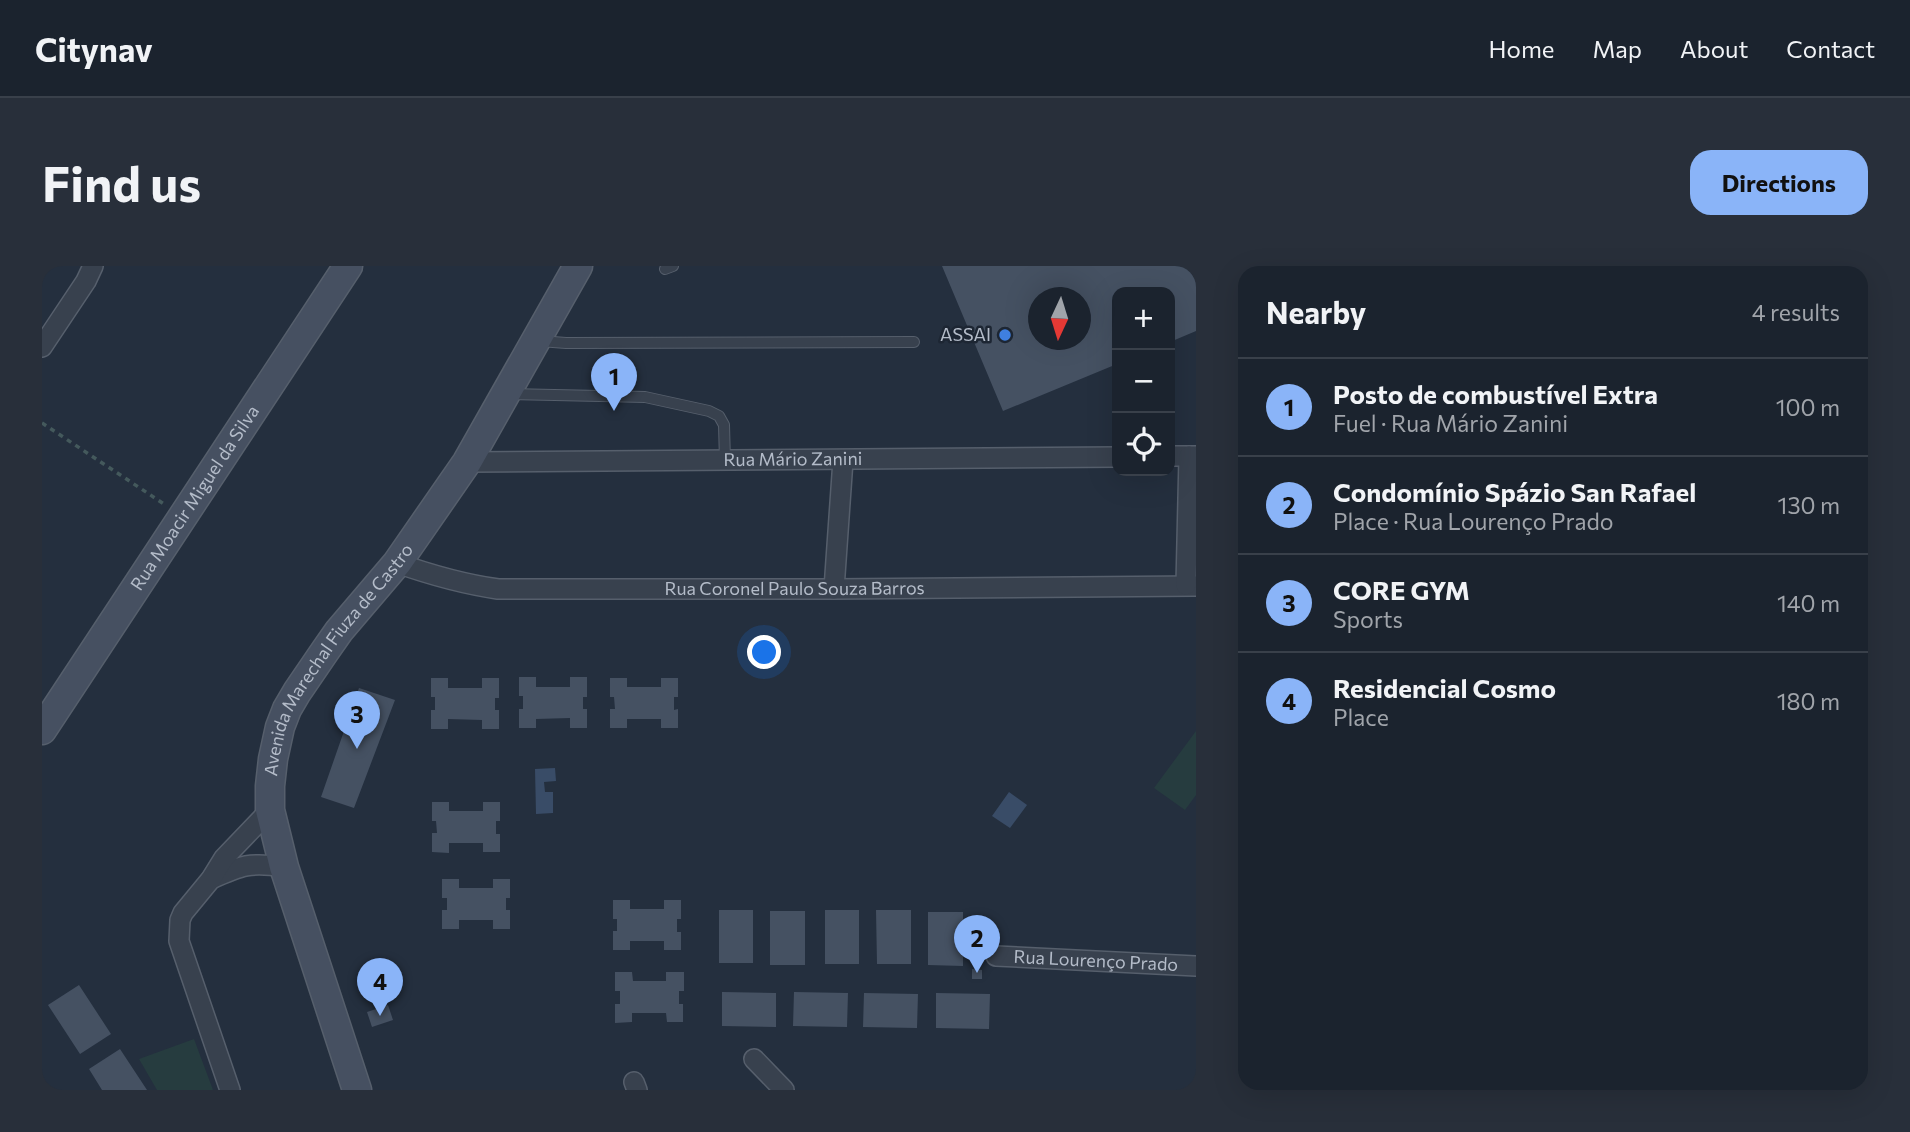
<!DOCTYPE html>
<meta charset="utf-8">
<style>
:root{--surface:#1b232e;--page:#282f3a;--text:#f1f3f6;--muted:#a0a4aa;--line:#39404a;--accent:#8ab4f8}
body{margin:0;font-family:Commissioner,sans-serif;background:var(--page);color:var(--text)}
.controls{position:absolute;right:21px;top:21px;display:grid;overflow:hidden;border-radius:14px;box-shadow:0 7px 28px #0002}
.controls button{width:63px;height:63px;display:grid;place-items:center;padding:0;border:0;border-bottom:2px solid var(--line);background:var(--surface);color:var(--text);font:35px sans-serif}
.compass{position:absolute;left:986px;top:21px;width:63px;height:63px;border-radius:50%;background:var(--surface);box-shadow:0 7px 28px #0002;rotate:184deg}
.you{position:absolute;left:723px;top:387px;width:24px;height:24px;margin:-18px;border:5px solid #fff;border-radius:50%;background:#1a73e8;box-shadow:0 0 0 10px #1a73e833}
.badge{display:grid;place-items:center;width:46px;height:46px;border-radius:50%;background:var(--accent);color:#111;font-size:23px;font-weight:700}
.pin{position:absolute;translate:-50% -58px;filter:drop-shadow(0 2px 4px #0008)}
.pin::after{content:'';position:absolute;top:37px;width:24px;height:21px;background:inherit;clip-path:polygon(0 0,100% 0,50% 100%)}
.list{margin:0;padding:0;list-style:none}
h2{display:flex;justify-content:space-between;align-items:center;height:91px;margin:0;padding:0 28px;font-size:30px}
h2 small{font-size:23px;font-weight:400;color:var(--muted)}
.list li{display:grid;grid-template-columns:46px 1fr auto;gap:21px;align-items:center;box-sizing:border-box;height:98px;padding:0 28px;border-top:2px solid var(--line)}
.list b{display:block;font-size:26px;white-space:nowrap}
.list p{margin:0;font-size:23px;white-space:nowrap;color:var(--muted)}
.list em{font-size:23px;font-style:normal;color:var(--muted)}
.icon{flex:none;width:38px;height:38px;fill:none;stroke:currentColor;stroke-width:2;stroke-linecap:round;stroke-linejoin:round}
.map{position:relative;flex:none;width:1154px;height:824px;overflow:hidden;border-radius:21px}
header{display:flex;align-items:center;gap:42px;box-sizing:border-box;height:98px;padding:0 35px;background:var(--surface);border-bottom:2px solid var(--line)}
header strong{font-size:33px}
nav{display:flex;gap:38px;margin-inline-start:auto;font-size:24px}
.intro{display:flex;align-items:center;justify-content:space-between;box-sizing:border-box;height:168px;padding:0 42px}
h1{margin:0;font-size:49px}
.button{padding:18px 32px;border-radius:21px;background:var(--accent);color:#111;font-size:24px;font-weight:700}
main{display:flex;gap:42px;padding:0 42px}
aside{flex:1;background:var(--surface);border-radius:21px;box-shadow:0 7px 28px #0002}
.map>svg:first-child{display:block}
</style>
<header>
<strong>Citynav</strong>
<nav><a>Home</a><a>Map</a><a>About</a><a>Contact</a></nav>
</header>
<div class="intro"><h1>Find us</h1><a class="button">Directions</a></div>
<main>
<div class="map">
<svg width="1154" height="824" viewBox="0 0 1154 824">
<rect width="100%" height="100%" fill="#242f3e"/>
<path fill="#263c3f" d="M1154 465V529L1143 544 1112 522Z
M152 773 171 824H115L97 793Z"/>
<path fill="#394c67" d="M513 502 514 515 502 516 503 526H511V547L494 548 493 503Z
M967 526 985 539 968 562 950 550Z"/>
<path fill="#455162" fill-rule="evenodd" d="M900 0H1154V65L1128 76V26H1075V98L961 145ZM996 32H1038V74H996Z
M477 411H494V421H528V411H545V431H541V443H545V462H528V452L494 453V462H477V443H481V430H477Z
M389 412H406V422H440V412H457V432H453V444H457V463H440V454L406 453V463H389V444H393V431H389Z
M568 412H585V421H619V412H636V431H632V444L636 443V462H619V453H585V462H568V443H573L572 431H568Z
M317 422 353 434 312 542 279 531Z
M390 536H407V545H441V536H458V555H454V568H458V586H441V577H407V587L390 586V567H395L394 555H390Z
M400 613H417V622H451V613H468V632H464V644H468V663H451V654H417V663H400V644H405V632H400Z
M571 634H588V643H622V634H639V653H635V666H639V684H622V675H588V684H571V665H575V653H571Z
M677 644H711V697H677Z
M783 644H817V698H783Z
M834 644H869V698H835Z
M728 645H763V699H728Z
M886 646H921V700L886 699Z
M930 703 940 704V713H930Z
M573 706H590L591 715H624V706H642V725H637V738H641V756H625L624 747H590V756L573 757V738H578V725H573Z
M37 719 69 768 38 788 6 739Z
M680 726 734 727V761L680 760Z
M752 726 806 727 805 761 751 760Z
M822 727 876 728 875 762 821 761Z
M894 727 948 728 947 763 894 762Z
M346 739 351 754 330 761 325 746Z
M78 783 105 824H60L47 803Z"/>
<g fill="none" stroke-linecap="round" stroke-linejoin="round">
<defs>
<path id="lane" d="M623 3 631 0
M498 75 524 77 872 76
M467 128 603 131 667 145 677 150 682 159 683 195"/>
<g id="street">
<path d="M0 81 44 15 51 0"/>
<path d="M1128 190H1154"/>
<path id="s1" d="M425 196 1075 191"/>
<path id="s2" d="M355 297C389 309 421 318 456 323H792L1154 320"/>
<path d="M1144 319 1147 190"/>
<path d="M792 323 801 194"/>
<path d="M169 613C200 599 208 596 242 601"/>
<path id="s3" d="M954 690 1154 700"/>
<path d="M712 793 742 824"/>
<path d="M592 816 595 824"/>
<path d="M188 824 137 675 138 654 141 647 169 613 182 592 228 544"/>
</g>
<g id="secondary">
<path id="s4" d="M0 464 306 0"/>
<path id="s5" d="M315 824 242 601 228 544V520L231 493 238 461 245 443 255 426 283 385 297 365 355 297 425 196 536 0"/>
</g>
</defs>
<use href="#lane" stroke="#565f6c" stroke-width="12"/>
<use href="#street" stroke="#565f6c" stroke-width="22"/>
<use href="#secondary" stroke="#565f6c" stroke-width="31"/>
<path stroke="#44595c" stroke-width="3.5" stroke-dasharray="5 5" stroke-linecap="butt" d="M0 157 122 238"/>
<use href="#lane" stroke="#38414e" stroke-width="10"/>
<use href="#street" stroke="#38414e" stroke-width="19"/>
<use href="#secondary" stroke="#465061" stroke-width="28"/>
</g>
<circle fill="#3f7fe0" stroke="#1d2633" stroke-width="2.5" cx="963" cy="69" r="7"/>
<g text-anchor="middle" stroke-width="5" stroke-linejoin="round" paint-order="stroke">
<g font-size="18" fill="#b4bcc9" stroke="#1d2633" text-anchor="end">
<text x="949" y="75">ASSAI</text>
</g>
<g font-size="18" fill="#b4bcc9" stroke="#1d2633">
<text dy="6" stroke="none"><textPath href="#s1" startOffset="326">Rua Mário Zanini</textPath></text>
<text dy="6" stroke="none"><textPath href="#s4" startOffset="278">Rua Moacir Miguel da Silva</textPath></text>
<text dy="6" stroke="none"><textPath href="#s2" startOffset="401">Rua Coronel Paulo Souza Barros</textPath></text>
<text dy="6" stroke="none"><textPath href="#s5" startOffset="464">Avenida Marechal Fiuza de Castro</textPath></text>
<text dy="6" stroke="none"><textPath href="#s3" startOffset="100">Rua Lourenço Prado</textPath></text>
</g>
</g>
</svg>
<div class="controls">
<button>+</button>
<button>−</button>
<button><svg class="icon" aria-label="locate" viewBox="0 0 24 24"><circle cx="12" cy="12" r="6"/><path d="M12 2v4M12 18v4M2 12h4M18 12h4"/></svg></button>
</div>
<svg class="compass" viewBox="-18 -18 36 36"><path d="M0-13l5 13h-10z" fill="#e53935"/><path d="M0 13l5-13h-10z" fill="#a0a4aa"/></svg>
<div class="you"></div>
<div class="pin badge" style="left:572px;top:145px">1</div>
<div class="pin badge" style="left:935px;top:707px">2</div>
<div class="pin badge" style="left:315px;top:483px">3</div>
<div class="pin badge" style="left:338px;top:750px">4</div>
</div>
<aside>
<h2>Nearby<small>4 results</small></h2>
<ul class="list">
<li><span class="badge">1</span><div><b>Posto de combustível Extra</b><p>Fuel · Rua Mário Zanini</p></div><em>100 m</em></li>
<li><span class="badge">2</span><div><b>Condomínio Spázio San Rafael</b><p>Place · Rua Lourenço Prado</p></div><em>130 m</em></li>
<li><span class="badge">3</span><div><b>CORE GYM</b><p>Sports</p></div><em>140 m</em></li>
<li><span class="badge">4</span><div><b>Residencial Cosmo</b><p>Place</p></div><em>180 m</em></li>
</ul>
</aside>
</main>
